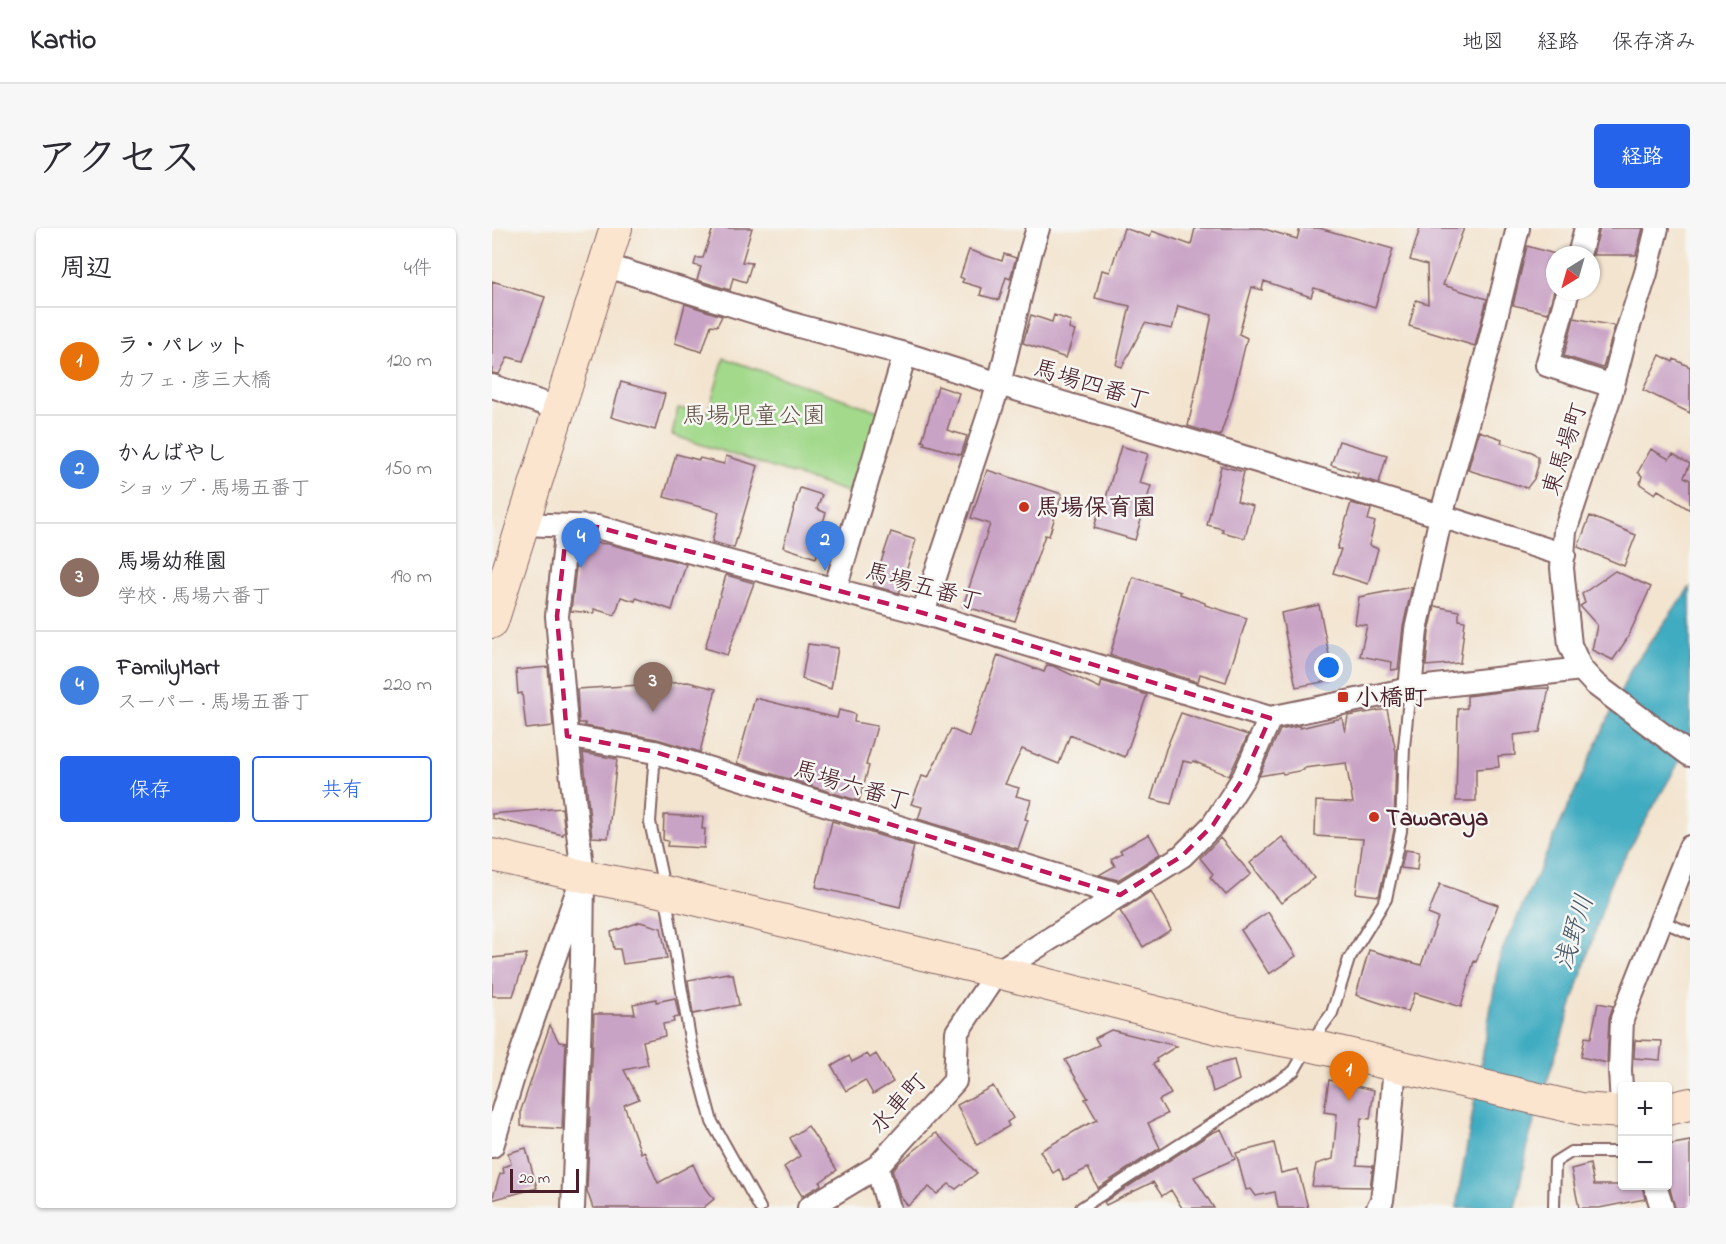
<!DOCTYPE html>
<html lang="ja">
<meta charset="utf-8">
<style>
:root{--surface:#fff;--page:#f7f7f7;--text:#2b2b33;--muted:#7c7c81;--line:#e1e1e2;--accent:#2563eb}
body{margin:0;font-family:"Indie Flower","Klee One",sans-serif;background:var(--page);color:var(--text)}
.controls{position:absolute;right:18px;bottom:18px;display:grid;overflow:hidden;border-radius:6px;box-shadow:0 2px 4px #0004}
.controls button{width:54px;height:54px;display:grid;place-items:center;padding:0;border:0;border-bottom:2px solid var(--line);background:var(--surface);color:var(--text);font:30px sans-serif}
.compass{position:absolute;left:1054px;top:18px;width:54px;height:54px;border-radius:50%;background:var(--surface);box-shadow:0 2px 4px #0004;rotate:217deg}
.scale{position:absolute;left:18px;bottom:15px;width:69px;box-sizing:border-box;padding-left:6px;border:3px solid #4a1f2b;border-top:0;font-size:16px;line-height:21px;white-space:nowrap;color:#4a1f2b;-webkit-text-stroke:4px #f6f6f2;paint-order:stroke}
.you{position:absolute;left:837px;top:440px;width:21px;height:21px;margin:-15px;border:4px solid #fff;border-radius:50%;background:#1a73e8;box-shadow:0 0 0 9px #1a73e833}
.badge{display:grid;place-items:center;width:39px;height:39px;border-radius:50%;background:var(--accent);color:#fff;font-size:20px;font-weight:700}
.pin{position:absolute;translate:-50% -50px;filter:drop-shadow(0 2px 3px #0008)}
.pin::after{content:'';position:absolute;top:32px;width:21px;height:18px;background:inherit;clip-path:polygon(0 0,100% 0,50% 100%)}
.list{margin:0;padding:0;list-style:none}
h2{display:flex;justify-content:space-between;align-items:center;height:78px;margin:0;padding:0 24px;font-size:26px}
h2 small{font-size:20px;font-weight:400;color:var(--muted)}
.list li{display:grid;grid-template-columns:39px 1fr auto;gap:18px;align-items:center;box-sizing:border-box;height:108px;padding:0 24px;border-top:2px solid var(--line)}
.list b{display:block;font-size:22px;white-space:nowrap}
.list p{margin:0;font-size:20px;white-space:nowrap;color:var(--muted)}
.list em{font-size:20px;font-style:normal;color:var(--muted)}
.actions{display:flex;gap:12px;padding:18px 24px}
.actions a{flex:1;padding:14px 0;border:2px solid var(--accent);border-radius:6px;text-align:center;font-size:21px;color:var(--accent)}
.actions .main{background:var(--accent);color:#fff}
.map{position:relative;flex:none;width:1198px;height:980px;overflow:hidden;border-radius:6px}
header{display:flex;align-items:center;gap:36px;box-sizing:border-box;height:84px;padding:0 30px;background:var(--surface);border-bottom:2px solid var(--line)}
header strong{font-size:28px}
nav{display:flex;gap:33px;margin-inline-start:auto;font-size:21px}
.intro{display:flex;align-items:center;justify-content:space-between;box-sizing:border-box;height:144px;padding:0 36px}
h1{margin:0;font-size:42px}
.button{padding:15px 27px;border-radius:6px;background:var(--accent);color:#fff;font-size:21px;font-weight:700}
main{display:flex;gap:36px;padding:0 36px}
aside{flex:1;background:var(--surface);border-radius:6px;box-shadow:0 2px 4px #0004}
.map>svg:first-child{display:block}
</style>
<header>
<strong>Kartio</strong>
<nav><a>地図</a><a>経路</a><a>保存済み</a></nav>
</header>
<div class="intro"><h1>アクセス</h1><a class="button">経路</a></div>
<main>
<aside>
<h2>周辺<small>4件</small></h2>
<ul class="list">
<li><span class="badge" style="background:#e8710a">1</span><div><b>ラ・パレット</b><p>カフェ · 彦三大橋</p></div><em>120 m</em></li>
<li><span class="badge" style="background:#3f7fe0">2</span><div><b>かんばやし</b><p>ショップ · 馬場五番丁</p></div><em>150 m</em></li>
<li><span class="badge" style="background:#8d6e63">3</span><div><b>馬場幼稚園</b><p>学校 · 馬場六番丁</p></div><em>190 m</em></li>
<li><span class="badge" style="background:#3f7fe0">4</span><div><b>FamilyMart</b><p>スーパー · 馬場五番丁</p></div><em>220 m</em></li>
</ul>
<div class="actions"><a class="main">保存</a><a>共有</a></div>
</aside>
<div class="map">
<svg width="1198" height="980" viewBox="0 0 1198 980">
<rect width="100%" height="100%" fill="#f6f6f2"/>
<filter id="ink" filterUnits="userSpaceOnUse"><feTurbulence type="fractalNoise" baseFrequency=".0167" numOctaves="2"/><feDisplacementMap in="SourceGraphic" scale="12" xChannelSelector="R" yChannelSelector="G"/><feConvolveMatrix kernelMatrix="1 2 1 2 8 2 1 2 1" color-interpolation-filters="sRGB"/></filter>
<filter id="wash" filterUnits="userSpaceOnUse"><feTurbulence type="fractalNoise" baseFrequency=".008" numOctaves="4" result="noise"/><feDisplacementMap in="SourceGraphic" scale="24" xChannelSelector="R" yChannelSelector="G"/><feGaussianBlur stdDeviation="1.35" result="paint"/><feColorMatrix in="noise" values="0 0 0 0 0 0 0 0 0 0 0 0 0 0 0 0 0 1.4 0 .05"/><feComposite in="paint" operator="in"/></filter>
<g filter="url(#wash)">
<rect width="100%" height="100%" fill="#f3e4cf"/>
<path fill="#a2d98b" stroke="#767c5b" stroke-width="1.5" d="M232 130 395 186 371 269 180 207 186 180 216 185Z"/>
<path fill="#41acc1" stroke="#466676" stroke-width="1.5" d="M1198 359V515L1120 651 1038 907 1023 980H964L1008 727 1140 439Z"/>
<g id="blocks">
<path fill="#c9a3c5" d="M221 0H260L250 34 260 35 254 54 241 50 238 62 205 52 209 39 202 37 204 30H211Z
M632 0 658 9 660 3 699 17 703 0H769L805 11 808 0H827L901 21 883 79 822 60 819 69 772 53 770 62 760 59 747 106 755 110 740 172 728 208 696 198 720 87 686 78 680 101 653 95 630 139 624 137 638 78 603 70 610 42 618 44Z
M928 0H972L951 57 995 71 983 118 917 98 924 72 936 76 935 37 918 32Z
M1108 0H1151L1144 27H1101Z
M1035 18 1063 26V59L1056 85 1021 77Z
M477 22 510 33 512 26 524 30 518 51 514 49 507 72 488 67 490 60 470 54 472 51 468 49Z
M0 53 53 69 31 133 16 129 7 146 0 145Z
M193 76 230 88 225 98 219 97 210 124 183 115Z
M539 87 560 94 562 87 579 93 577 101 583 103 574 130 531 115Z
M1082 90 1123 98 1111 140 1072 128Z
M1168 127 1181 134 1182 131 1198 139V185L1151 162Z
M129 154 173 166 163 202 119 189Z
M446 158 467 165 455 202 475 208 469 227 432 216 433 214 430 213Z
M987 203 1010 211 1009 215 1040 224 1046 229V238L1042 251 1035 260 976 242Z
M847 213 895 227 887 255 865 249 866 245 839 237Z
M629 218 656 226 647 255 659 258 643 312 602 300 608 279 611 280Z
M1159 221 1177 231 1181 226 1198 236 1192 249 1198 252V282L1166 262 1163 266 1148 256 1150 248 1146 244Z
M184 226 207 232 208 230 232 236 234 228 266 238 242 320 220 314 227 284 172 269Z
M729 238 752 244 745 273 761 278 753 310 730 304 731 301 715 297Z
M495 242 570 266 557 308 553 307 523 393 471 378 498 296 479 290Z
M308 260 330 267 325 281 334 285 326 309 330 310 324 330 291 319Z
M859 275 879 281 876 292 883 294 877 317 886 321 876 356 841 345 849 321H845Z
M1098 288 1144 307 1132 338 1086 319Z
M399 304 424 312 407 365 381 358Z
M87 314 117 316 194 336 180 382 144 370 143 373 129 369 123 387 102 381V385L79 383Z
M1123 343 1159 359 1135 411 1121 432 1100 422 1105 397 1088 378 1093 375 1090 366Z
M234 347 262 355 235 427 213 420Z
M641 349 689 364 688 366 713 375V377L755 390 734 454 708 446 706 454 618 427Z
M920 359 911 399 906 441 899 442 900 434 868 428 875 397 863 396 867 369Z
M827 377 842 452 804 459 789 385Z
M943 378 967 383V392L973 393 968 435 934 438 937 404Z
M316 416 346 420 339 461 310 451Z
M506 427 552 444 555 437 561 438 608 460 610 453 655 467 633 529 578 507 567 536 530 521 513 556 527 560 524 568 539 572 533 591 536 592 526 621 426 591 430 579 419 576 430 548 436 550 459 501 477 509Z
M56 439 61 498 34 501 30 465 26 466 24 442Z
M196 454 224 461 208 524 165 511 93 498V495H87L85 461Z
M1057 460 1048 504 1022 507 1023 527 1006 528 1007 539 984 541V573H964L966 481 975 480V468L1031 461Z
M263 470 345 490 347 482 363 486 362 494 385 498 374 537 377 538 367 573 245 535Z
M895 481 904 524 902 602 887 668 864 665 871 611 823 608 824 573 861 575 854 535 812 540V542L791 546 790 544 767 548 788 502 808 498V500L850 490 853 504 856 488Z
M689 485 756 507 737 548 701 533 700 535 691 533 679 576 659 571 674 521Z
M91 525 125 531 116 610 100 609Z
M70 580 73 605H71V607L0 590V586Z
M172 587 211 589 210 601H213L212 620 175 618 176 613 171 612Z
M340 593 422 618 408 679 324 659Z
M657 606 668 626 626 652 607 647 623 638 619 631 630 625 628 622Z
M790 609 822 650 789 675 758 635Z
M728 610 759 646 734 667 718 649 721 646 708 630Z
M913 622 927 624 925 642 909 640Z
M948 656 1006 677 984 734 982 733 969 779 923 765 916 784 864 767 877 722 929 737 946 690 936 686Z
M659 663 679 702 651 719 628 683Z
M776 684 804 728 777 746 749 702Z
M148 694 169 700 175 730 131 736 128 721H122L119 704Z
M35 726 21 768H0V730Z
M236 745V746H241L247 777 201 786 196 752Z
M183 770 187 789 181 790 182 794 171 796 173 808 151 813 156 837 132 842 147 871 132 877 149 925 152 923 166 955 201 936 209 953 222 971 211 980H101L95 963 102 786H143L141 776 164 771V774Z
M1106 775 1121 778 1117 790 1115 835 1089 829 1093 809 1099 810Z
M58 797 67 814 74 815 70 901 29 898V882Z
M619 802 685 818 664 831 665 834 661 836 679 866 667 872 675 886 656 895 668 920 606 960 596 940 572 952 567 941 561 945 548 923 592 898 605 892 593 871 596 870 573 832 607 817 603 810Z
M1143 812 1170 813 1168 832 1142 830Z
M375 826 378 830 384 826 401 854 381 866 373 852 354 863 340 838 357 828 360 834Z
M742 832 747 852 721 864 715 839Z
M837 852 882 862 878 891 869 890 865 937 881 938 878 959 820 958 824 936 841 931 845 886 832 884Z
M501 858 521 890 515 894 517 898 485 917 465 877Z
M316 898 345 942 328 954 329 957 310 968 292 939 308 928 298 910Z
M729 901 743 931 702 949 722 980H690L679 962 670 968 661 954 614 977 612 974 718 906Z
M444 905 485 945 464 961 457 956 445 966 437 959 416 978 408 968 400 942 408 934Z
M1198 913V980H1183L1176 953V917Z
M782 915 789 945 806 941 816 980H786L783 964 764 968 759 961 754 962 744 925Z
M34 920 45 960 0 972 8 946 12 945 11 939 19 936 16 925Z
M1098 936 1102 957H1150L1153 971 1107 980H1087L1079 941Z"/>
</g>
</g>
<g filter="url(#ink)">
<use href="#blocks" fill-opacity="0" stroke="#856464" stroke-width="1.5"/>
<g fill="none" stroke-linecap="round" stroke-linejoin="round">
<defs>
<path id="lane" d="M163 524 158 594 173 664 199 816 220 894 268 980
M1169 693 1198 705
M589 980 802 843 817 817 840 785 857 731 894 671 909 603 912 519 918 461
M1062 980 1063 934 1079 924H1130"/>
<path id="street" d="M1165 0 1154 45 1133 110 1119 165 1073 303 1070 340 1078 417 1089 441 1103 456 1198 527
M1087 27 1094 0
M112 37 307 98 413 126 507 156 949 288 1072 327
M1076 63 1055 137 1121 158
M0 158 68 181
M32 296 105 299 431 385 778 490 918 461 1089 441
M75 298 65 388 75 508 91 648 90 733 81 980
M343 361 413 126
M431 385 507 156 539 23 546 0
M918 461 924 402 949 288 996 121 1026 0
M75 508 163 524 628 667
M1130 878 1128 842 1130 791 1198 619
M0 918 22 846 84 667
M385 939 397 980
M1163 958 1170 980
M317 980 385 939 463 853 465 804 505 744 690 628 721 597 752 549 778 490
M886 980 890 972 895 933 903 837"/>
<path id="secondary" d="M0 394 124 0
M0 627 91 648 173 664 505 744 730 801 817 817 1089 881 1130 884
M1176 881 1198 876"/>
</defs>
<use href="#lane" stroke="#856464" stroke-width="14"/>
<use href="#street" stroke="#856464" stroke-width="26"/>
<use href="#secondary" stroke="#856464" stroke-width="34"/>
<use href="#lane" stroke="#fff" stroke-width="10"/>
<use href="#street" stroke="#fff" stroke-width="22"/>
<use href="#secondary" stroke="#fbe5cf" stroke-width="32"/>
</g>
</g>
<path fill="none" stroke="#c2185b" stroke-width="4.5" stroke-dasharray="12 8" stroke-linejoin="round" d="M75 298 105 299 431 385 778 490 752 549 721 597 690 628 628 667 163 524 75 508 65 388Z"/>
<g fill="#c8321e" stroke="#f6f6f2" stroke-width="2">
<circle cx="532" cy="279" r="6"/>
<rect x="845" y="463" width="12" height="12" rx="3"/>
<circle cx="882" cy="589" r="6"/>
</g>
<g text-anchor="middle" stroke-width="5" stroke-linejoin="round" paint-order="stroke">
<g font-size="24" fill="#4a1f2b" stroke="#f6f6f2">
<text transform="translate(600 156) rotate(17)" y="8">馬場四番丁</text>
<text transform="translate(1072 221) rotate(-72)" y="8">東馬場町</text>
<text transform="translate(432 358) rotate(16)" y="8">馬場五番丁</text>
<text transform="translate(360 557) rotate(17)" y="8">馬場六番丁</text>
<text transform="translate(406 875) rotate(-48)" y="8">水車町</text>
</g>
<g font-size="24" fill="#604e43" stroke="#f6f6f2">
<text x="262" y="195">馬場児童公園</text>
</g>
<g font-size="24" font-weight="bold" fill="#4a1f2b" stroke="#f6f6f2" text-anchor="start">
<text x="544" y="287">馬場保育園</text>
<text x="863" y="477">小橋町</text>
<text x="894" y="597">Tawaraya</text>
</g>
<g font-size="26" font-style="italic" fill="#465767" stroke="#f6f6f2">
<text transform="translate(1081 704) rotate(-73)" y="9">浅野川</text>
</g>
</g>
</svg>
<div class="controls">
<button>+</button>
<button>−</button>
</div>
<svg class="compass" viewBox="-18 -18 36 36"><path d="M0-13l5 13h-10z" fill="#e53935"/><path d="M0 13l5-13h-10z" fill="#7c7c81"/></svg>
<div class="scale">20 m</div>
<div class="you"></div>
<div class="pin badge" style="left:857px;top:873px;background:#e8710a">1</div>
<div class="pin badge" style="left:333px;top:343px;background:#3f7fe0">2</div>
<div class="pin badge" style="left:161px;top:484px;background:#8d6e63">3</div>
<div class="pin badge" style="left:89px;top:340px;background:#3f7fe0">4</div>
</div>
</main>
